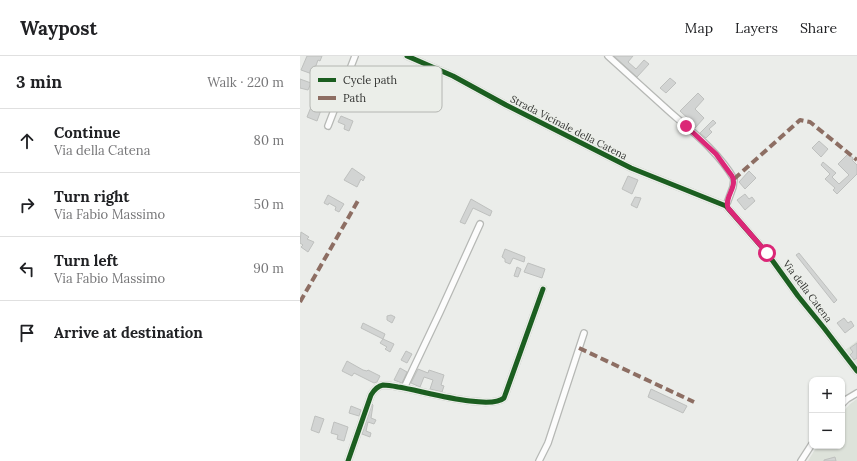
<!DOCTYPE html>
<meta charset="utf-8">
<style>
:root{--surface:#fff;--page:#f2f2f2;--text:#202124;--muted:#757577;--line:#e0e0e0}
body{margin:0;font-family:Lora,serif;background:var(--page);color:var(--text)}
.controls{position:absolute;right:12px;bottom:12px;display:grid;overflow:hidden;border-radius:8px;box-shadow:0 1px 3px #0004}
.controls button{width:36px;height:36px;display:grid;place-items:center;padding:0;border:0;border-bottom:1px solid var(--line);background:var(--surface);color:var(--text);font:20px sans-serif}
.stop{position:absolute;width:12px;height:12px;margin:-9px;border:3px solid #db2777;border-radius:50%;background:#fff}
.stop.end{background:#db2777;border-color:#fff;box-shadow:0 1px 4px #0008}
.list{margin:0;padding:0;list-style:none}
h2{display:flex;justify-content:space-between;align-items:center;height:52px;margin:0;padding:0 16px;font-size:17px}
h2 small{font-size:13px;font-weight:400;color:var(--muted)}
.list li{display:grid;grid-template-columns:26px 1fr auto;gap:12px;align-items:center;box-sizing:border-box;height:64px;padding:0 16px;border-top:1px solid var(--line)}
.list b{display:block;font-size:15px;white-space:nowrap}
.list p{margin:0;font-size:13px;white-space:nowrap;color:var(--muted)}
.list em{font-size:13px;font-style:normal;color:var(--muted)}
.icon{flex:none;width:22px;height:22px;fill:none;stroke:currentColor;stroke-width:2;stroke-linecap:round;stroke-linejoin:round}
.map{position:relative;flex:none;width:557px;height:405px;overflow:hidden}
header{display:flex;align-items:center;gap:24px;box-sizing:border-box;height:56px;padding:0 20px;background:var(--surface);border-bottom:1px solid var(--line)}
header strong{font-size:19px}
nav{display:flex;gap:22px;margin-inline-start:auto;font-size:14px}
main{display:flex}
aside{flex:1;background:var(--surface)}
.map>svg:first-child{display:block}
</style>
<header>
<strong>Waypost</strong>
<nav><a>Map</a><a>Layers</a><a>Share</a></nav>
</header>
<main>
<aside>
<h2>3 min<small>Walk · 220 m</small></h2>
<ul class="list">
<li><svg class="icon" aria-label="ahead" viewBox="0 0 24 24"><path d="M12 20V5M6 11l6-6 6 6"/></svg><div><b>Continue</b><p>Via della Catena</p></div><em>80 m</em></li>
<li><svg class="icon" aria-label="right" viewBox="0 0 24 24"><path d="M7 20v-9h11M14 6l5 5-5 5"/></svg><div><b>Turn right</b><p>Via Fabio Massimo</p></div><em>50 m</em></li>
<li><svg class="icon" aria-label="left" viewBox="0 0 24 24"><path d="M17 20v-9H6M10 6l-5 5 5 5"/></svg><div><b>Turn left</b><p>Via Fabio Massimo</p></div><em>90 m</em></li>
<li><svg class="icon" aria-label="arrive" viewBox="0 0 24 24"><path d="M6 21V4h12l-3 4 3 4H6"/></svg><div><b>Arrive at destination</b></div></li>
</ul>
</aside>
<div class="map">
<svg width="557" height="405" viewBox="0 0 557 405">
<rect width="100%" height="100%" fill="#ebedea"/>
<path fill="#dde2da" d="M557 285V313L544 295Z
M557 343V405H508L517 390H542V357L550 348Z"/>
<path fill="#d2d4d3" stroke="#bec0be" d="M7 0H22L20 5 18 4 14 15 16 16 15 19 1 14Z
M314 0H333L328 6 336 13 344 4 349 8 337 21Z
M370 22 376 27 366 37 360 32Z
M0 23 11 27 8 34 0 32Z
M398 37 404 43 395 53 404 62 395 72 390 68 392 66 380 55Z
M11 51 21 54 17 65 7 61Z
M41 60 53 65 49 75 44 73 45 69 38 66Z
M413 64 416 67 409 73 412 76 406 82 400 77Z
M519 85 528 93 521 101 512 92Z
M548 98 553 102 552 104 557 109V118L537 138 533 134 535 132 525 123 530 118 521 109 523 106 536 117 532 121 539 128 549 119 538 108Z
M52 112 65 121 63 125 61 123 57 131 44 124Z
M449 115 456 122 445 133 439 126Z
M328 120 338 124 332 138 322 133Z
M445 138 449 143 452 141 455 145 445 154 437 144Z
M28 139 44 148 39 156 35 154 36 151 29 147 28 149 24 147Z
M335 141 341 142 337 152 331 149Z
M171 143 192 155 190 160 173 152 165 168 160 166Z
M1 176 9 181 7 183 14 186 8 196 1 191 3 189 0 187Z
M205 193 225 201 224 206 213 202 210 208 205 206V203L202 201Z
M499 197 537 244 534 247 496 199Z
M228 207 245 213 242 222 224 216Z
M217 211 221 213 218 221 214 220Z
M91 259 95 261 92 267 87 264V260Z
M544 262 548 267 551 265 554 270 545 277 537 267Z
M63 267 85 278 83 283 61 272Z
M83 283 94 288 90 296 85 293 87 291 80 287Z
M557 287V302L554 304 550 299 553 296 550 292Z
M106 295 112 298 107 307 101 304Z
M47 305 63 314 67 315 68 314 80 320 77 326 74 327 54 317 52 320 42 315Z
M100 312 107 316 102 327 94 324Z
M118 313 128 317 129 314 144 319 141 329 144 330 142 336 130 333 133 324 124 321 120 331 111 327Z
M351 333 387 350 383 357 348 341Z
M72 348 73 349 71 362 76 364 74 368 68 366 66 375 71 377 70 381 62 378Z
M51 350 61 354 59 360 49 357Z
M15 360 24 363 19 377 11 374Z
M34 366 48 371 44 385 37 383 38 379 31 377Z
M535 401 536 405H524V404Z"/>
<g fill="none" stroke-linecap="round" stroke-linejoin="round">
<defs>
<path id="minor" d="M107 0 153 20 206 49 331 112 426 150
M308 0C329 19 350 38 371 57 394 77 419 97 434 123L433 131 426 150
M28 70 55 0
M426 150 467 197 498 240 524 272 557 315
M104 332 140 256 180 168
M542 348 547 343 557 337
M48 405 71 339C74 334 77 330 83 329 87 329 93 330 98 331 120 334 189 355 204 342L243 233
M239 405 248 387 284 277
M501 405 512 388"/>
</defs>
<use href="#minor" stroke="#b6b8b5" stroke-width="8"/>
<use href="#minor" stroke="#fcfcfc" stroke-width="5.5"/>
<path stroke="#8d6e63" stroke-width="4" stroke-dasharray="8 4" stroke-linecap="butt" d="M434 123 500 64 510 66 557 104
M0 246 59 143
M279 292 394 346"/>
<defs>
<path id="cycleway" d="M107 0 153 20 206 49 331 112 426 150 467 197 498 240 524 272 557 315
M48 405 71 339C74 334 77 330 83 329 87 329 93 330 98 331 120 334 189 355 204 342L243 233"/>
</defs>
<use href="#cycleway" stroke="#ebeee9" stroke-width="8"/>
<use href="#cycleway" stroke="#1b5e20" stroke-width="5"/>
</g>
<g fill="none" stroke-linecap="round" stroke-linejoin="round">
<path stroke="#db2777" stroke-width="5" d="M386 70 416 98 432 120C438 131 424 141 428 152L467 197"/>
</g>
<g text-anchor="middle" stroke-width="3" stroke-linejoin="round" paint-order="stroke">
<g font-size="10" fill="#323331" stroke="#ebeee9">
<text transform="translate(269 71) rotate(27)" y="4">Strada Vicinale della Catena</text>
<text transform="translate(508 235) rotate(53)" y="4">Via della Catena</text>
</g>
</g>
<rect x="10" y="10" width="132" height="46" rx="6" fill="#ebeee9" stroke="#b4b6b2" stroke-width="1"/>
<rect x="18" y="22" width="18" height="4" fill="#1b5e20"/>
<rect x="18" y="40" width="18" height="4" fill="#8d6e63"/>
<g font-size="11" fill="#323331">
<text x="43" y="28">Cycle path</text>
<text x="43" y="46">Path</text>
</g>
</svg>
<div class="controls">
<button>+</button>
<button>−</button>
</div>
<div class="stop" style="left:467px;top:197px"></div>
<div class="stop end" style="left:386px;top:70px"></div>
</div>
</main>
